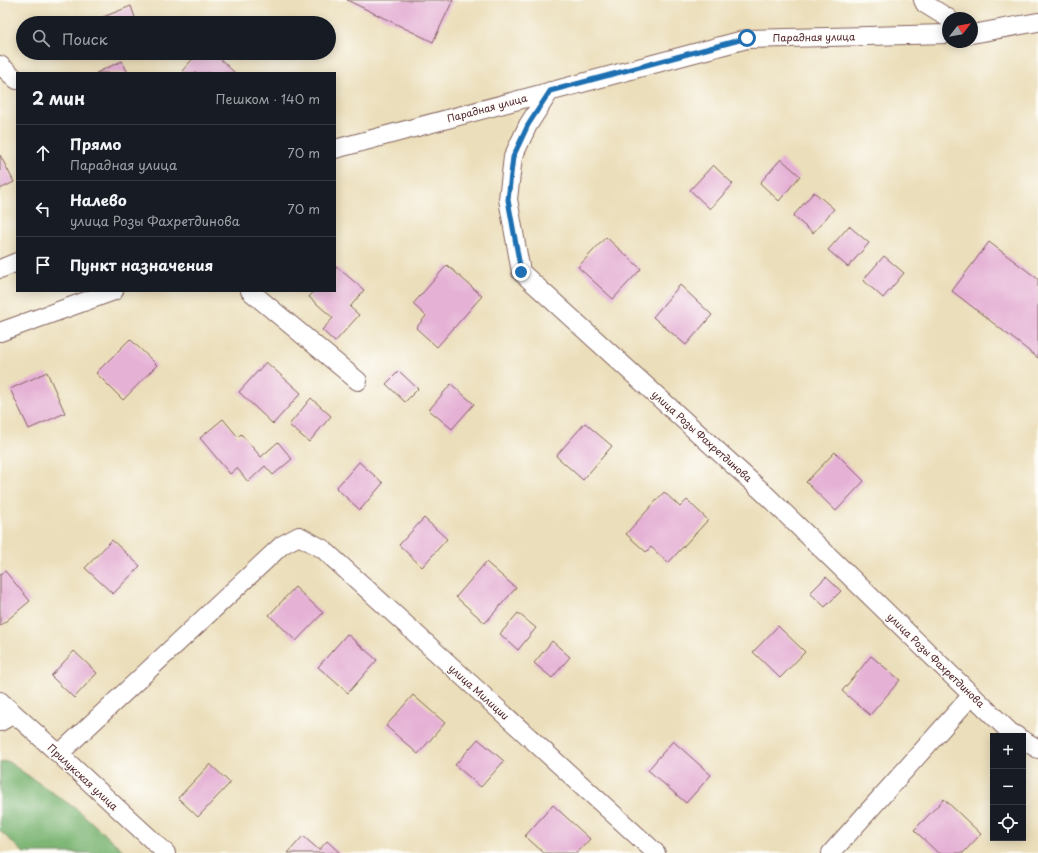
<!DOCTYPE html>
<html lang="ru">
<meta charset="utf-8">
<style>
:root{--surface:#171b24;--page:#242831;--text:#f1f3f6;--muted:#9ea1a6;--line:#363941}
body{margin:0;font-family:"Playpen Sans",sans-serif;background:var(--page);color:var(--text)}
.controls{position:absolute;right:12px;bottom:12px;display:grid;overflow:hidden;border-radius:0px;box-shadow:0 2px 10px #0003}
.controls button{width:36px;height:36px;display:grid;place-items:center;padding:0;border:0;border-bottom:1px solid var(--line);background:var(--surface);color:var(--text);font:20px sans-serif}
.compass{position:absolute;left:942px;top:12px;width:36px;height:36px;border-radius:50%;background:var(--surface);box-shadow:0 2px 10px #0003;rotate:59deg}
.stop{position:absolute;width:12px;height:12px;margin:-9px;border:3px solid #1f6fb2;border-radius:50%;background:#fff}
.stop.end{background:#1f6fb2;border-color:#fff;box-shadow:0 1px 4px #0008}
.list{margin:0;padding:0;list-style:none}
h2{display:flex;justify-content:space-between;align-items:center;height:52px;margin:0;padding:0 16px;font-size:17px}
h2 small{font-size:13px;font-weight:400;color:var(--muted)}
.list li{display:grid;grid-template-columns:26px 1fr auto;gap:12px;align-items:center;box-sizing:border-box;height:56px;padding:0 16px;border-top:1px solid var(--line)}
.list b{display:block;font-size:15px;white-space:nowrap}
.list p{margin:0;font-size:13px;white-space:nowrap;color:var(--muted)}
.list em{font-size:13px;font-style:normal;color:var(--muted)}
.icon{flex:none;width:22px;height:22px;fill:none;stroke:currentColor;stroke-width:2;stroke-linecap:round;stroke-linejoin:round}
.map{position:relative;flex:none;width:1038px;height:853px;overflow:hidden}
.search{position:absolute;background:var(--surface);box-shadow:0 2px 10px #0003;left:16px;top:16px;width:320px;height:44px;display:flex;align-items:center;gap:10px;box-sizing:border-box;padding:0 14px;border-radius:22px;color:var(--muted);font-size:15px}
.panel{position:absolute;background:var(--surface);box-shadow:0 2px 10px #0003;left:16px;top:72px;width:320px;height:220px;border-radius:0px}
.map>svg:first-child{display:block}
</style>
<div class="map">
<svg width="1038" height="853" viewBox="0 0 1038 853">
<rect width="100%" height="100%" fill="#fdfcf7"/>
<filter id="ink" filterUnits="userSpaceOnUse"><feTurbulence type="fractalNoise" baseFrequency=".025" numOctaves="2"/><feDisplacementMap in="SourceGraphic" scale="8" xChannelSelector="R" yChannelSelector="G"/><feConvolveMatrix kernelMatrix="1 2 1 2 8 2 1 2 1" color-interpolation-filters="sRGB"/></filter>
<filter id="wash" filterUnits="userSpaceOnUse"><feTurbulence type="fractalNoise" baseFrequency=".012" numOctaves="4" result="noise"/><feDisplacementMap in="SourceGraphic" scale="16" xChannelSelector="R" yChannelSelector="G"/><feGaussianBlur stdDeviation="0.9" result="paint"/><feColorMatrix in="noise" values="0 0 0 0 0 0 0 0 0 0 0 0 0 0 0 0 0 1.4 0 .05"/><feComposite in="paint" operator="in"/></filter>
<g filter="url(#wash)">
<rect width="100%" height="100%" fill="#ebdeba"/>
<path fill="#7db674" stroke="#646a50" d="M7 761 79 811 126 853H24L0 831V763Z"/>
<g id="blocks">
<path fill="#e5b1d5" d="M347 0H453L433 42Z
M131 6 137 23H93V21Z
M198 53H214L235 73H184L182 71Z
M122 61 128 73H96Z
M0 155 14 182 0 189Z
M781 159 800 176 779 201 760 183Z
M713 165 733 184 710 209 690 190Z
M814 192 834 209 813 233 793 216Z
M849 226 869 243 848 267 828 250Z
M606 237 641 269 613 299 578 267Z
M989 242 1038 279V358L952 291Z
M884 256 904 273 883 298 863 280Z
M447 265 482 296 437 347 416 328 426 316 413 304Z
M336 266 364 290 350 307 359 315 335 342 322 330 333 318 309 297 314 291H335V267Z
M680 285 712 315 686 345 653 317Z
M130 339 157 365 123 400 96 373Z
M266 362 301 393 273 424 239 392Z
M399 371 418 389 405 402 386 384Z
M47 372 65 413 29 429 10 389Z
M451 384 474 404 452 429 429 410Z
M311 398 331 416 309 442 289 425Z
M223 419 238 437 241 434 261 457 278 442 292 459 273 475 265 466 248 482 237 468 230 474 200 438Z
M585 423 612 446 583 480 556 456Z
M835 452 864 481 836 511 806 482Z
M359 462 383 483 360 510 336 488Z
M664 492 680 507 687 500 708 520 668 563 651 547 646 552 626 534Z
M424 518 447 539 422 567 399 545Z
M112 540 140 566 113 594 85 568Z
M486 562 516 588 485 623 456 597Z
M5 571 30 601 0 626V575Z
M826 577 841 591 825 607 810 593Z
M295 587 323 613 296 641 269 615Z
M518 613 536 628 518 650 500 634Z
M778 626 805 652 780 678 753 652Z
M347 634 377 660 348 693 318 667Z
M552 641 570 657 552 678 534 663Z
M74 651 97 673 74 698 51 676Z
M871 656 900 680 870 715 842 691Z
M413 695 445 723 418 754 386 726Z
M478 739 504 761 481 787 455 765Z
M673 741 711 775 686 803 648 770Z
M210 764 230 783 198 817 178 798Z
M944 799 981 834 963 853H938L914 830Z
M553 805 590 839 577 853H544L525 836Z
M303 836 319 850 327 841 340 853H288Z"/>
</g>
</g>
<g filter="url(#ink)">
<use href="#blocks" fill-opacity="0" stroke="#82625d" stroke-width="1"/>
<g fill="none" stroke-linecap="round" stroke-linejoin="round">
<defs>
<path id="minor" d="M923 0 925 4 948 18
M972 34 1038 22
M0 65 17 80
M550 91 528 125 513 157 508 199 521 272 764 493 1010 732 1017 736
M335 149 747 39 948 34
M0 269 17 262
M250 291 358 381
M0 332 114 291
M0 701 59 754 166 853
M0 722 14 714
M1023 740 1038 749
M59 754 282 545 299 536 323 549 656 853
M831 853 972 695"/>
</defs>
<use href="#minor" stroke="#82625d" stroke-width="20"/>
<use href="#minor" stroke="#fff" stroke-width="18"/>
</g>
</g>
<g fill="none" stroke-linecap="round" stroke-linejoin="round" filter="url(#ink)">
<path stroke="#1f6fb2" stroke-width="5" d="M521 272 508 200 513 157 528 125 550 91 747 38"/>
</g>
<g text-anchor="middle" stroke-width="3" stroke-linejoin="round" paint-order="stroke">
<g font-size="10" fill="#4a1f2b" stroke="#fdfcf7">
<text transform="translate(814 37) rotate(-1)" y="4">Парадная улица</text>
<text transform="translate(487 108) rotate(-15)" y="4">Парадная улица</text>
<text transform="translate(702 436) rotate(42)" y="4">улица Розы Фахретдинова</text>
<text transform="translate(936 660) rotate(44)" y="4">улица Розы Фахретдинова</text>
<text transform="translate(479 692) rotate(42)" y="4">улица Милиции</text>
<text transform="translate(83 777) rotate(43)" y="4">Прилукская улица</text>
</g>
</g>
</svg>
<div class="controls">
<button>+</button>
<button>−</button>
<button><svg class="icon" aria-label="locate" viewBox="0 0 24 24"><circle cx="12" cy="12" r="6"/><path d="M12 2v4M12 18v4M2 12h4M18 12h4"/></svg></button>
</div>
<svg class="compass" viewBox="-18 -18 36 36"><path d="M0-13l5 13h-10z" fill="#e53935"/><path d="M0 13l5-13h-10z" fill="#9ea1a6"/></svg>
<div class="stop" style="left:747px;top:38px"></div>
<div class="stop end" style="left:521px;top:272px"></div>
<div class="search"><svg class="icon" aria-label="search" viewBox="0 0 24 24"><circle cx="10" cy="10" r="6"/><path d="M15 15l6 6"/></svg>Поиск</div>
<section class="panel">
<h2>2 мин<small>Пешком · 140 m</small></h2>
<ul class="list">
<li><svg class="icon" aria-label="ahead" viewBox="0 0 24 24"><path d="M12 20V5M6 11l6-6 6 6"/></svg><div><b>Прямо</b><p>Парадная улица</p></div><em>70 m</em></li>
<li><svg class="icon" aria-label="left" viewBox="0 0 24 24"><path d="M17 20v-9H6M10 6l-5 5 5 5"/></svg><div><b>Налево</b><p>улица Розы Фахретдинова</p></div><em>70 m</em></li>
<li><svg class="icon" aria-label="arrive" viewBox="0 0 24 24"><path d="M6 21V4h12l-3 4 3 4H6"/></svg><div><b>Пункт назначения</b></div></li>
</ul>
</section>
</div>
